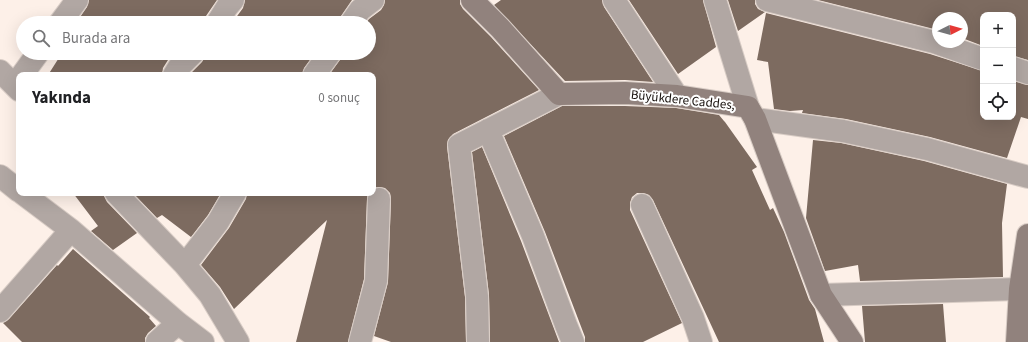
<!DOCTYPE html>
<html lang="tr">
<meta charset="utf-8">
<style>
:root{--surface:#fff;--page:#f2f2f2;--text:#202124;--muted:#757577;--line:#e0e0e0}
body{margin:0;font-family:"Source Sans 3",sans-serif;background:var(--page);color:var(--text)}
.controls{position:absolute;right:12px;top:12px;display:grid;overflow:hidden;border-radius:8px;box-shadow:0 4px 16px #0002}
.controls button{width:36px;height:36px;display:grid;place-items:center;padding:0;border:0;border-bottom:1px solid var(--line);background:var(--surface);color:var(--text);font:20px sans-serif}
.compass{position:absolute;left:932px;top:12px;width:36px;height:36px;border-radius:50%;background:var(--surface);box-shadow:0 4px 16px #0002;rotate:84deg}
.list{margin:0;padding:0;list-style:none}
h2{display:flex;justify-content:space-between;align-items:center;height:52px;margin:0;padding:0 16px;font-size:17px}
h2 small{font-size:13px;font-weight:400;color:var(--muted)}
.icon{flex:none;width:22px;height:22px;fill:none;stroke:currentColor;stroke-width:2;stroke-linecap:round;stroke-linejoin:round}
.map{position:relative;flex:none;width:1028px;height:342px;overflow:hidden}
.search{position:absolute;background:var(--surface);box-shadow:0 4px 16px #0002;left:16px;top:16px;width:360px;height:44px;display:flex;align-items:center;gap:10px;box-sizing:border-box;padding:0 14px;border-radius:22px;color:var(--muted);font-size:15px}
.panel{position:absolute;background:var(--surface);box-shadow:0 4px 16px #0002;left:16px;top:72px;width:360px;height:124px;border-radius:8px}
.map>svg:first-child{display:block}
</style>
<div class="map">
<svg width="1028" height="342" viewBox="0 0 1028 342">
<rect width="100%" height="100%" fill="#fdf0e8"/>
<path fill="#7d6b60" d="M89 0H217L206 16 205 23H76L87 7Z
M245 0H352L341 16 339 23H232L243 8Z
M385 0H460V4L463 9 491 37 539 90 453 134 448 140 447 146 465 297 466 342H391L374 336 388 282 391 199 390 193 385 188 379 187 373 188V75H329L340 60 342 53H369V23H366L369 19 381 10 384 5Z
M501 0H602L604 7 653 82 625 80 565 81 494 5Z
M629 0H703L716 47 678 74Z
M728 0H755V4L758 9 765 12 738 31Z
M818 0H1028V60L1013 56V15H983V46L962 38V18H938V30Z
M766 13 930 54 983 71V117H1013V81L1028 85V119L1021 117 1007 158 930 137 846 119 802 113 803 110 790 111 774 109 768 62 757 60Z
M62 53H175L168 60 163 68 162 75H48Z
M205 53H315L304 68 302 75H189L202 62 205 57Z
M562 106H625L676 108 719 115 724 121 725 122 757 167 752 170 770 210 773 208 784 232 809 300 815 309 824 342H719L653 200 649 195 643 193H637L632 197 630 203V210L682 323 643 342H585V337L545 232 504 136Z
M813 140 841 143 924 161 1007 184 1002 223 1003 277 860 281 858 265 825 271 806 218Z
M482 147 521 241 559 342H490L489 295 472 152Z
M73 193H104V196L107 202 137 233 113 250 91 231 98 226Z
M133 193H221L208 215 191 237 162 215 157 218Z
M247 193H368L367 199 364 279 348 342H296L327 220 234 309 220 287 201 265 229 228 246 199Z
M73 249 150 317 149 318 156 326 148 333 145 338V342H22L3 323 9 319 57 265 58 266Z
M943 304 946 342H865L862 306Z"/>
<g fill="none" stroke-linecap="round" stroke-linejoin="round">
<defs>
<path id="street" d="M614 0 677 96
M715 0 748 107
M767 0 934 42 983 59
M60 23 77 0
M217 23 227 7 233 0
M351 23 360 10 373 0
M1013 68 1028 73
M0 71 19 90
M22 75 38 53
M174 75 179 67 193 53
M314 75 330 53
M755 119 843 131 927 149 1028 177
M488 130 533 236 566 325 573 342
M0 176 19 191
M22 193 71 230 178 323 203 342
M116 193 185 265 210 295 238 342
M642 205 693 318 701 342
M185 265 218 222 235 193
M821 295 1020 289
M0 311 71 230
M157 342 178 323
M360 342 376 281 379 199
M478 342 477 296 459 145 559 94"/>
<path id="secondary" d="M472 0 500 28 559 94 625 93 677 96 748 107 755 119 821 295 852 342
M1017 342 1020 289 1028 235"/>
</defs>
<use href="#street" stroke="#d8ccc5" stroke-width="24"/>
<use href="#secondary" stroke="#d8ccc5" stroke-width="24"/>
<use href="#street" stroke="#b1a7a3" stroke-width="22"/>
<use href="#secondary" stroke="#91827d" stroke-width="22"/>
</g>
<g text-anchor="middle" stroke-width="4" stroke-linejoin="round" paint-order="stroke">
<g font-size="13" fill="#160f0b" stroke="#fff">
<text transform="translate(683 99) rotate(6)" y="5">Büyükdere Caddes,</text>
</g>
</g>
</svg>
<div class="controls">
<button>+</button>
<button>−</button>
<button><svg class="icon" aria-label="locate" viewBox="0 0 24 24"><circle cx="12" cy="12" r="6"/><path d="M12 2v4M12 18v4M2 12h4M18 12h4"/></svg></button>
</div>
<svg class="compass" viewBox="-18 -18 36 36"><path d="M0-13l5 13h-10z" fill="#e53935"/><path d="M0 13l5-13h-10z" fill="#757577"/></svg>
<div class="search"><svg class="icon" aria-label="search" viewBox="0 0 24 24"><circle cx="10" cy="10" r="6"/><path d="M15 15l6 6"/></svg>Burada ara</div>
<section class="panel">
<h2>Yakında<small>0 sonuç</small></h2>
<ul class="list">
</ul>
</section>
</div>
